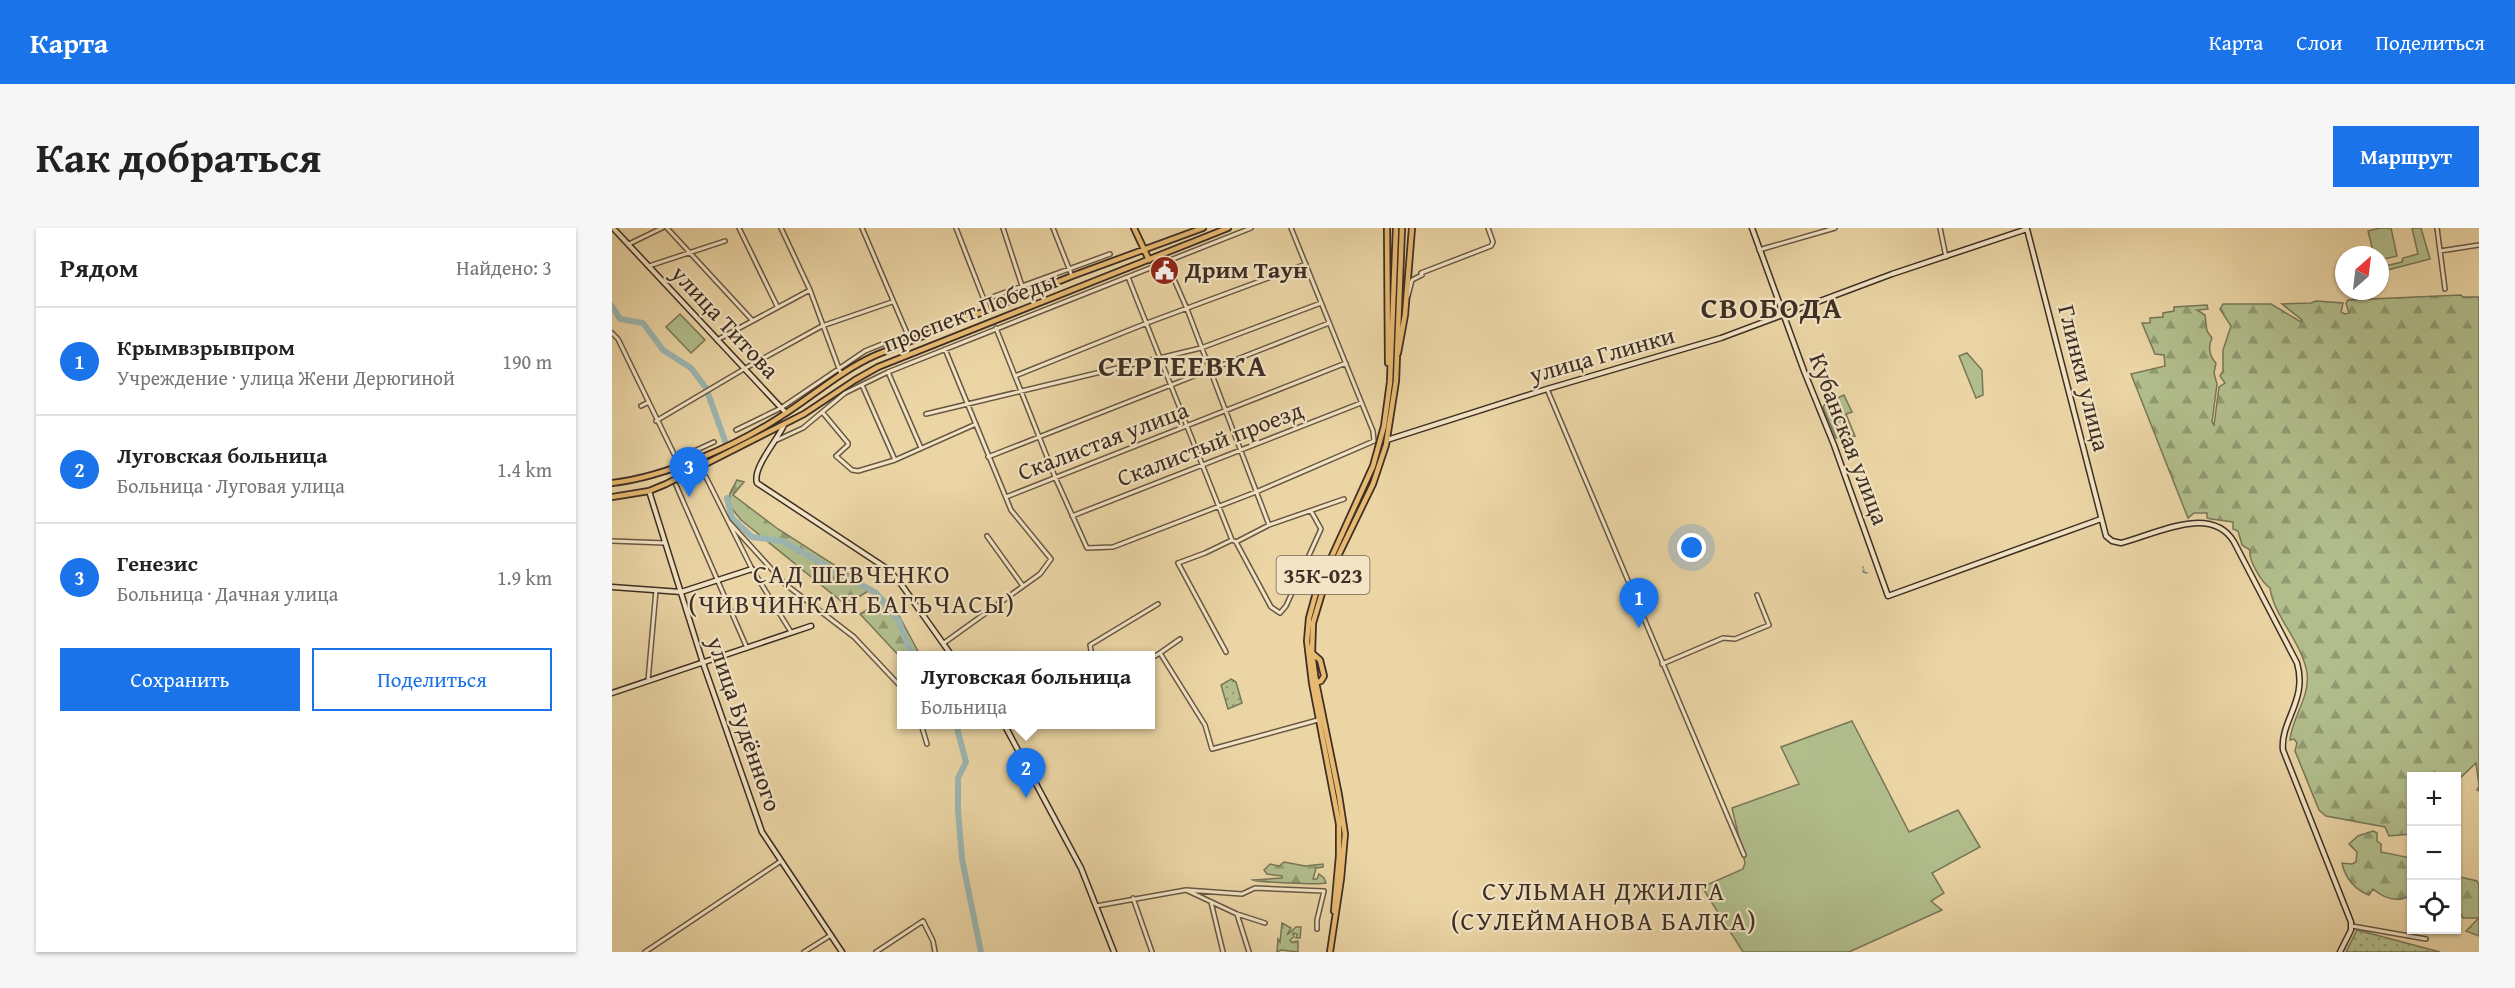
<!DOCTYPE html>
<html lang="ru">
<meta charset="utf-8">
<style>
:root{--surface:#fff;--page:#f6f6f6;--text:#222;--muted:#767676;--line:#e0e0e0;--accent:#1a73e8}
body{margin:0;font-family:"Gentium Book Plus",serif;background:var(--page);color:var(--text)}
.controls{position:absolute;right:18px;bottom:18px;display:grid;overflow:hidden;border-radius:0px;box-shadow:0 2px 4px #0004}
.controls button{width:54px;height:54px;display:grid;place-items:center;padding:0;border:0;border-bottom:2px solid var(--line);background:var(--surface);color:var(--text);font:30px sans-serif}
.compass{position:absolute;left:1723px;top:18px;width:54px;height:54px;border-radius:50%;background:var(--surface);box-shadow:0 2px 4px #0004;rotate:28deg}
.you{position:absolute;left:1080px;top:320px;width:21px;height:21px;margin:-15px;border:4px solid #fff;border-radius:50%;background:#1a73e8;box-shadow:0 0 0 9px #1a73e833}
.badge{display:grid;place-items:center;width:39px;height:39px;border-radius:50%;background:var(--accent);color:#fff;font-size:20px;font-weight:700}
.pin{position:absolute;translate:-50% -50px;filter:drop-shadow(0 2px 3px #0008)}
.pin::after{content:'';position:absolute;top:32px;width:21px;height:18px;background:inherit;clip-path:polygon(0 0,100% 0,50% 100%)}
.popup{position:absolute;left:285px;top:423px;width:258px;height:78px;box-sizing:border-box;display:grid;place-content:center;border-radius:0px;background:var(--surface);filter:drop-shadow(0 2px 4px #0005);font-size:20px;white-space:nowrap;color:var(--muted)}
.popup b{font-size:22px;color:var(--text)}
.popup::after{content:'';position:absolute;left:50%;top:100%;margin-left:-12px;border:12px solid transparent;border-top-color:var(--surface)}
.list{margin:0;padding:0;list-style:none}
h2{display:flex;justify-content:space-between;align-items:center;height:78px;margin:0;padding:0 24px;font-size:26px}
h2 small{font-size:20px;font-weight:400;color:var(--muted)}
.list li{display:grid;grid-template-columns:39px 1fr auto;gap:18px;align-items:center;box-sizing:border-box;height:108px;padding:0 24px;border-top:2px solid var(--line)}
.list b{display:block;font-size:22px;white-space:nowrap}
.list p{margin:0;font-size:20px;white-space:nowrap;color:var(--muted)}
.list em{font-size:20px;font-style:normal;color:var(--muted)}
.actions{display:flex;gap:12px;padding:18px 24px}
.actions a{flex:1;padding:14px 0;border:2px solid var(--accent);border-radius:0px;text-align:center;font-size:21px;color:var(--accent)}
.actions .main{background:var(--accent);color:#fff}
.icon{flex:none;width:33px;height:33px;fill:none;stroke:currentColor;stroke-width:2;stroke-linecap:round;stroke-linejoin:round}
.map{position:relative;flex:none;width:1867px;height:724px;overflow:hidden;border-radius:0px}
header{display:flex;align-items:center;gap:36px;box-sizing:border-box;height:84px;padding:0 30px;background:var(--accent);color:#fff}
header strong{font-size:28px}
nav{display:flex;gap:33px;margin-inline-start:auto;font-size:21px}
.intro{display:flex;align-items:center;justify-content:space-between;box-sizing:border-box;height:144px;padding:0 36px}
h1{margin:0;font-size:42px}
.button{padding:15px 27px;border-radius:0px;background:var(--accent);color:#fff;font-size:21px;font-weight:700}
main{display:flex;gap:36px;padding:0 36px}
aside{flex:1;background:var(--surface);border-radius:0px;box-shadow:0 2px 4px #0004}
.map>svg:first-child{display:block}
</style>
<header>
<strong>Карта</strong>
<nav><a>Карта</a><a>Слои</a><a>Поделиться</a></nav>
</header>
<div class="intro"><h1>Как добраться</h1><a class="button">Маршрут</a></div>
<main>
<aside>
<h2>Рядом<small>Найдено: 3</small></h2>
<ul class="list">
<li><span class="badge">1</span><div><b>Крымвзрывпром</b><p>Учреждение · улица Жени Дерюгиной</p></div><em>190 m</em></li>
<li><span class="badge">2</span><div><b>Луговская больница</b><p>Больница · Луговая улица</p></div><em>1.4 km</em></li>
<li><span class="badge">3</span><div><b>Генезис</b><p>Больница · Дачная улица</p></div><em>1.9 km</em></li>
</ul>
<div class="actions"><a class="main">Сохранить</a><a>Поделиться</a></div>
</aside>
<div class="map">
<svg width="1867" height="724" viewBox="0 0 1867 724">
<defs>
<pattern id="forest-firs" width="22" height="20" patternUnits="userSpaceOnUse" patternTransform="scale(1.5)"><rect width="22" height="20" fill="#b1be8c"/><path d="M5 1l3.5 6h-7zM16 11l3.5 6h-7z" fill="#919b72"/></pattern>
<pattern id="park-dots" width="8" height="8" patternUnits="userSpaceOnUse" patternTransform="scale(1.5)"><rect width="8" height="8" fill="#b1be8c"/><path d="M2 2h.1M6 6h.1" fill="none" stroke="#919b72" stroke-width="1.8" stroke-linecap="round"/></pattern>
</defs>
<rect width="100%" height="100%" fill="#ebd5a5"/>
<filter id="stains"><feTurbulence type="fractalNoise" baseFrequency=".00333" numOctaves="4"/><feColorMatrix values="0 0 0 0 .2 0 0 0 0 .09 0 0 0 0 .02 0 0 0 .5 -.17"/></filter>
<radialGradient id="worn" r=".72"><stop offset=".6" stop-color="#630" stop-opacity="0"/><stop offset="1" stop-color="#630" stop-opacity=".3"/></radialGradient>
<path fill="#b1be8c" stroke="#787658" stroke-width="1.5" d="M1768 0H1779L1785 28 1768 32V27H1762L1756 3Z
M1800 0H1809L1818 31 1768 44V39L1790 34 1791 30 1806 26Z
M68 86 93 112 79 125 54 99Z
M1355 125 1370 142 1371 167 1364 170 1347 128Z
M1232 167 1240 184 1234 186 1243 208 1224 210 1211 179 1214 175Z
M1240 493 1297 604 1346 582 1368 619 1320 645 1332 665 1319 673 1330 682 1237 724H1131L1090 659 1131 641 1133 635 1120 580 1187 556 1169 519Z"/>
<path fill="url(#forest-firs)" stroke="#787658" stroke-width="1.5" d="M1849 67 1851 69H1867V563L1865 562 1867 558 1864 535 1845 553 1844 548H1800L1799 606 1777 608 1773 599 1714 588 1707 582 1683 523 1685 515 1682 511 1678 512C1680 489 1698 470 1695 445 1690 414 1661 387 1658 360 1649 354 1636 331 1638 322L1630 317 1626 303 1621 301V294L1599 291 1595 290V285H1582L1576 290 1519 146 1553 138 1552 127 1543 126 1530 95H1538V90L1551 89V85L1562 83V79L1595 77 1596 81 1585 82 1593 87 1595 103 1600 110C1596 118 1597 128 1604 135L1602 145 1605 156 1600 194 1602 197 1607 159 1613 155 1608 148 1611 143V122L1619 98 1608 81 1611 76H1659L1689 94 1690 92 1670 76 1699 75 1704 73 1731 75 1729 84 1733 86 1737 85 1734 75 1736 72Z
M125 252 132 254 121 267 166 301 266 365 285 384 308 427 290 428 289 430 248 386 267 375 263 367 256 363 234 377 129 292 117 277 118 265Z
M1761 603 1765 605V613L1769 616V624L1799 630V667C1786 675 1774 672 1761 661L1757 667C1743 662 1733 650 1730 635L1740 636 1744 634 1745 624 1737 616 1746 608Z
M672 634 693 638 711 636V639L704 640 701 651H705L707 646 712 650 714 655C707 657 645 654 641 652L670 650V648L655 646 652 642 658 636 667 638Z
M1844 648 1865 653 1867 657V708L1854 703 1867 690H1851L1845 680Z
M670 695 679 700 675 707 684 699H689L688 710H684L685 706 681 705 682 709 678 712 679 714 686 713V724L669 722 665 724 666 711 668 714Z"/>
<path fill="url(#park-dots)" stroke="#787658" stroke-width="1.5" d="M619 451 624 454 630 475 616 481 609 457Z
M1745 702 1828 724H1734Z"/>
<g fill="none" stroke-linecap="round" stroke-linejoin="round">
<path stroke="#76807a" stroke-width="1.5" d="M1251 339V340
M1252 342 1251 344 1255 345"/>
<path stroke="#9cb6b2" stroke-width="6" d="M0 78 8 91 31 95 51 122 79 140 94 160 113 213
M115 270 120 290 140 309 170 313 264 365 287 393 295 415 302 428
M344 496 354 534 346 550V582L350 631 369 724"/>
<defs>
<path id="street" d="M55 0 140 92
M127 0 165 78
M169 0 198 62 229 146
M250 0 298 112
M344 0 376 82
M391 0 413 67
M441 0 460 48
M1328 0 1334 29
M1825 0 1833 61
M17 16 50 0
M1147 22 1223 0
M1828 23 1867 17
M554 33 575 81 657 297
M37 38 113 13
M516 49 620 312
M796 68 800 52 810 47 809 45 879 18 881 14 876 0
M372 72 498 26
M384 100 443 249 475 320 501 319 644 264 762 213 761 203 679 0
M0 105 6 111 63 228 67 230 102 214
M105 112 198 62
M276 144 309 220
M403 148 535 95 694 36
M250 157 283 232
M935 161 1132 627
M29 178 35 175
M211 185 236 215V217L224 228 240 242 246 243 283 232 364 196
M314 186 589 120 709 75
M44 193 132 141 210 98 280 74
M124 202 169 180 253 123 295 106
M165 212 191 200 233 165 276 144 639 0
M376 229 717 95
M94 249 140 341 179 404
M64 257 135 420
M394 269 734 135
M460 288 749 175
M116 293 173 356 242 409 290 460
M375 308 411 358
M0 313 53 315
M624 314 659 379 668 385 674 378 709 301 699 283
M332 415 428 346 439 331 399 282 333 121
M614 424 566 335 593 325 620 312 624 314 657 297 732 271
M548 425 568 411
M480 428 478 417 546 376
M538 431 548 425 593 497 600 521 706 492
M1050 436 1111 410 1123 411 1157 397 1145 367
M36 453 44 362
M309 496 315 516
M574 662 630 666 643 660 712 663 705 692V701
M521 670 540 724
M599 674 611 724
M484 678 574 662 625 686 653 695
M625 686 637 724
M1740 698 1814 711
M33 724 169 633
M192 724 219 707
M264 724 311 693 321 713 323 724"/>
<path id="secondary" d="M1 0 174 185
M1140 0 1192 143 1222 217 1276 368 1489 291
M1415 1 1494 308 1500 313 1509 315C1542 307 1599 275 1622 314L1685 435C1696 472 1668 493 1671 522L1739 694V702L1728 724
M172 197C165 213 140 240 145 255L277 342 289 356 340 428
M775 212 935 161 1109 110 1280 46 1415 1
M37 263 91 435 150 604 230 724
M0 359 69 364 140 341
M0 465 199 398
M392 496 469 640 502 724"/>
<path id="primary" d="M522 0 537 32
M775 0 776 135
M786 125 793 87 800 0
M0 255C53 249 126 217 171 187 202 167 230 142 264 127L460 48 591 0
M0 269 37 263 54 256 192 186 243 152 266 139 616 0
M700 425 708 432 712 448 709 453 703 455
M722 683 727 628V596L700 455 695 413 697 390 705 361 761 238 772 198 778 154 784 0
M718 724 729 651 733 606 727 567 704 454 700 425 701 395 713 355 761 256 774 217 784 153 790 0"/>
</defs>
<use href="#street" stroke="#695845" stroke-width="6"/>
<use href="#secondary" stroke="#3e2e25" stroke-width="7"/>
<use href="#primary" stroke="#3e2e25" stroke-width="8"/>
<use href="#street" stroke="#f2e4c4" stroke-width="3"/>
<use href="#secondary" stroke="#f2e4c4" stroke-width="4"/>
<use href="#primary" stroke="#e6ba72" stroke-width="4.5"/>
</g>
<defs>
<symbol id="civic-disc" viewBox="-11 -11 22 22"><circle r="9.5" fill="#8f2418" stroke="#f2e4c4"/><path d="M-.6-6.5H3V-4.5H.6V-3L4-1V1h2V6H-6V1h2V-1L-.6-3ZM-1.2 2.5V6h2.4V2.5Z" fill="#fff"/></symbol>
</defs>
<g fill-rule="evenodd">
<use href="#civic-disc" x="536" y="26" width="33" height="33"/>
</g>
<g text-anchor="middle" stroke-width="4.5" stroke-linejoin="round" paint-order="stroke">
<rect fill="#f2e4c4" stroke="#746555" stroke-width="1.5" x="664.5" y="328" width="93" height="38" rx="4.5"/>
<g font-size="22" font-weight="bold" fill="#3e2e25">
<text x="711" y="355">35К-023</text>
</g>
<g font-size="24" font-weight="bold" fill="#3e2e25" stroke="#f2e4c4" text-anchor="start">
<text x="573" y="50">Дрим Таун</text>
</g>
<g font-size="24" fill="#3e2e25" stroke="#f2e4c4">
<text transform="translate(358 84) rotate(-21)" y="8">проспект Победы</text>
<text transform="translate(113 94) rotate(47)" y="8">улица Титова</text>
<text transform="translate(990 127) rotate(-16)" y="8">улица Глинки</text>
<text transform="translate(1472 150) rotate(76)" y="8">Глинки улица</text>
<text transform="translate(1237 211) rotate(69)" y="8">Кубанская улица</text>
<text transform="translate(491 213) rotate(-21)" y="8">Скалистая улица</text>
<text transform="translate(598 216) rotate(-21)" y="8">Скалистый проезд</text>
<text transform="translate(132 496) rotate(71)" y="8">улица Будённого</text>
</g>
<g font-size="26" letter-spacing="1.5" fill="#3e2e25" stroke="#f2e4c4">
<text x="240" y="355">САД ШЕВЧЕНКО<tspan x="240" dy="30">(ЧИВЧИНКАН БАГЪЧАСЫ)</tspan></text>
<text x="992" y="672">СУЛЬМАН ДЖИЛГА<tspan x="992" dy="30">(СУЛЕЙМАНОВА БАЛКА)</tspan></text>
</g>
<g font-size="30" font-weight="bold" letter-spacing="1.5" fill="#3e2e25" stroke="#f2e4c4">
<text x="1160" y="90">СВОБОДА</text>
<text x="571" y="148">СЕРГЕЕВКА</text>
</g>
</g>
<rect width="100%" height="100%" filter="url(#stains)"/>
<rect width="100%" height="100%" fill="url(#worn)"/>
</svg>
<div class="controls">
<button>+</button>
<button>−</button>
<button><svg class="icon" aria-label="locate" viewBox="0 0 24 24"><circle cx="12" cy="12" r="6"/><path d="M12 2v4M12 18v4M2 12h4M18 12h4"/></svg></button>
</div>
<svg class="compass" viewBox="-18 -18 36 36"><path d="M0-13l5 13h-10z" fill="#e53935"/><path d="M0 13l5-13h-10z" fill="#767676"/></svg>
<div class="you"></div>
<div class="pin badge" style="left:1027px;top:400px">1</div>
<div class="pin badge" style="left:414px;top:570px">2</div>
<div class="popup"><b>Луговская больница</b>Больница</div>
<div class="pin badge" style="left:77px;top:269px">3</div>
</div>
</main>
